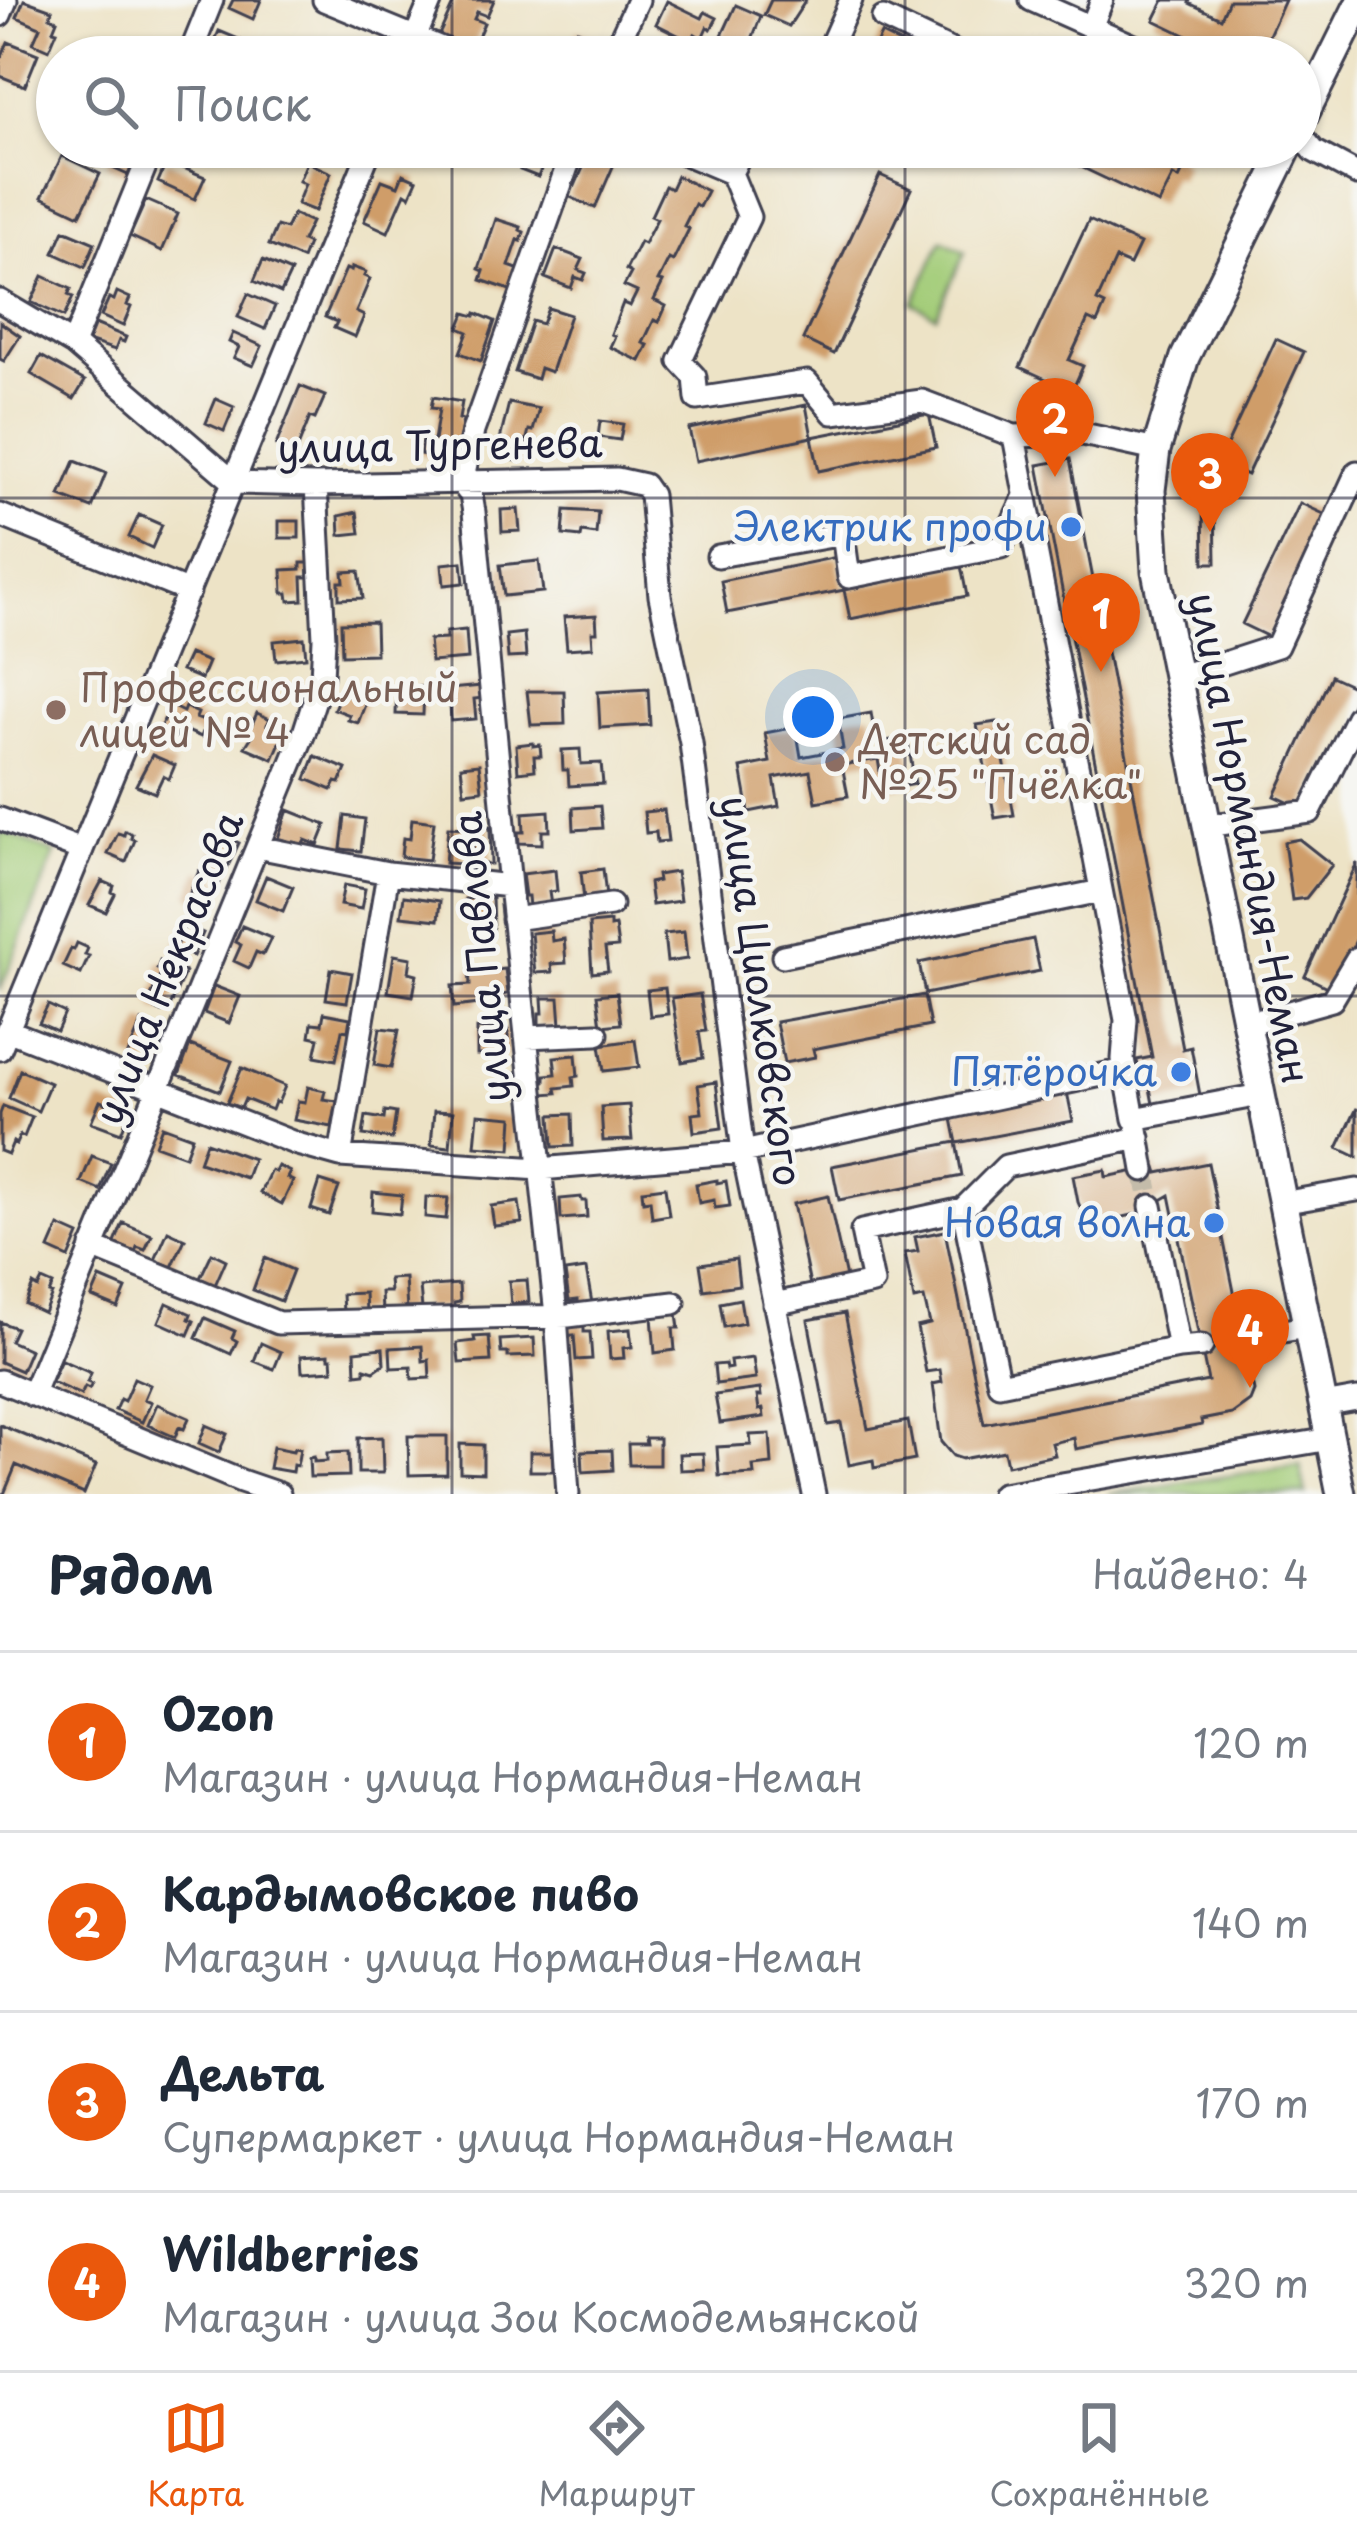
<!DOCTYPE html>
<html lang="ru">
<meta charset="utf-8">
<style>
:root{--surface:#fff;--page:#f2f2f3;--text:#1f2937;--muted:#747a83;--line:#e0e1e3;--accent:#ea580c}
body{margin:0;font-family:"Playpen Sans",sans-serif;background:var(--page);color:var(--text)}
.you{position:absolute;left:813px;top:717px;width:42px;height:42px;margin:-30px;border:9px solid #fff;border-radius:50%;background:#1a73e8;box-shadow:0 0 0 18px #1a73e833}
.badge{display:grid;place-items:center;width:78px;height:78px;border-radius:50%;background:var(--accent);color:#fff;font-size:39px;font-weight:700}
.pin{position:absolute;translate:-50% -99px;filter:drop-shadow(0 3px 6px #0008)}
.pin::after{content:'';position:absolute;top:63px;width:42px;height:36px;background:inherit;clip-path:polygon(0 0,100% 0,50% 100%)}
.list{margin:0;padding:0;list-style:none}
h2{display:flex;justify-content:space-between;align-items:center;height:156px;margin:0;padding:0 48px;font-size:51px}
h2 small{font-size:39px;font-weight:400;color:var(--muted)}
.list li{display:grid;grid-template-columns:78px 1fr auto;gap:36px;align-items:center;box-sizing:border-box;height:180px;padding:0 48px;border-top:3px solid var(--line)}
.list b{display:block;font-size:45px;white-space:nowrap}
.list p{margin:0;font-size:39px;white-space:nowrap;color:var(--muted)}
.list em{font-size:39px;font-style:normal;color:var(--muted)}
.icon{flex:none;width:66px;height:66px;fill:none;stroke:currentColor;stroke-width:2;stroke-linecap:round;stroke-linejoin:round}
.map{position:relative;flex:none;width:1357px;height:1494px;overflow:hidden}
.search{position:absolute;background:var(--surface);box-shadow:0 3px 9px #0004;left:36px;right:36px;top:36px;height:132px;display:flex;align-items:center;gap:30px;box-sizing:border-box;padding:0 42px;border-radius:66px;color:var(--muted);font-size:45px}
.sheet{height:876px;background:var(--surface)}
nav{display:flex;justify-content:space-around;align-items:center;box-sizing:border-box;height:168px;border-top:3px solid var(--line);background:var(--surface);font-size:33px;color:var(--muted)}
nav a{display:grid;justify-items:center;gap:6px}
nav .on{color:var(--accent)}
.map>svg:first-child{display:block}
</style>
<div class="map">
<svg width="1357" height="1494" viewBox="0 0 1357 1494">
<rect width="100%" height="100%" fill="#f6f6f2"/>
<filter id="ink" filterUnits="userSpaceOnUse"><feTurbulence type="fractalNoise" baseFrequency=".00833" numOctaves="2"/><feDisplacementMap in="SourceGraphic" scale="24" xChannelSelector="R" yChannelSelector="G"/><feConvolveMatrix kernelMatrix="1 2 1 2 8 2 1 2 1" color-interpolation-filters="sRGB"/></filter>
<filter id="wash" filterUnits="userSpaceOnUse"><feTurbulence type="fractalNoise" baseFrequency=".004" numOctaves="4" result="noise"/><feDisplacementMap in="SourceGraphic" scale="48" xChannelSelector="R" yChannelSelector="G"/><feGaussianBlur stdDeviation="2.7" result="paint"/><feColorMatrix in="noise" values="0 0 0 0 0 0 0 0 0 0 0 0 0 0 0 0 0 1.4 0 .05"/><feComposite in="paint" operator="in"/></filter>
<g filter="url(#wash)">
<rect width="100%" height="100%" fill="#ede3c6"/>
<path fill="#a3cc78" stroke="#62775a" stroke-width="3" d="M942 240 965 252 936 316 913 303Z
M0 831 55 853 0 991Z
M1300 1465 1306 1494H1109Z"/>
<g id="blocks">
<path fill="#cf9d69" d="M24 0 52 10 50 17 57 20 53 30 57 31 49 50 33 43 40 27 17 17Z
M233 0H261L253 19 229 8Z
M455 0H494L487 16 477 12 474 19 484 23 472 50 439 35Z
M771 0H806L789 26 764 15Z
M1164 0H1190L1189 3 1221 18 1229 0H1285L1259 57H1231L1154 20Z
M667 1 702 18 705 12 717 18 711 29 707 27 702 38 695 34 692 42 656 24Z
M736 5 761 16 745 57H712Z
M577 30 594 38 590 45 596 48 591 57H563Z
M219 31 241 40 234 57H208Z
M881 34 928 57H870Z
M357 39 381 49 378 57H349Z
M8 42 38 54 25 86 0 76V60Z
M115 147H134L129 158 134 161 128 175 106 165Z
M522 147H550L538 177 520 170 524 161 517 158Z
M592 147H604L618 155 595 208 568 196 573 185 575 186Z
M789 147H822L813 168 785 155Z
M1039 147H1186L1179 160 1186 164 1179 179 1173 176 1159 204Z
M62 156 100 174 80 215 42 197Z
M167 161 205 177 195 199 158 182Z
M307 162 331 173 315 211 297 204 305 184 299 181Z
M403 174 417 180 410 196 405 193 388 232 364 221 382 180 398 186Z
M880 175 911 189 834 354 803 339Z
M677 176 707 191 699 207 695 204 684 226 689 229 673 261 669 259 658 281 663 282 654 300 666 306 659 322 654 320 643 343 648 345 640 361 610 347 615 336 611 334 623 303 630 306 637 292 624 286 631 273 626 270 640 242 644 244 657 219 651 216 665 186 671 189Z
M146 200 178 214 162 251 130 236Z
M293 214 311 222 302 241 308 244 302 259 269 245 277 226 286 229Z
M496 219 521 227 520 230 524 232 521 241 518 240 509 266 520 270 513 291 481 280 484 271 479 269Z
M1089 220 1140 244 1130 265 1116 259 1097 301 1105 305 1097 323 1088 319 1069 360 1083 366 1072 391 1020 367Z
M64 230 95 243 85 267 54 253Z
M556 249 583 259 578 270 586 273 583 280 575 277 571 288 545 278Z
M263 260 291 272 281 293 254 281Z
M352 267 366 272 364 276 370 279 356 312 364 316 355 337 334 328 337 322 325 317 346 269 351 271Z
M43 276 71 289 68 295 73 297 64 317 31 302Z
M117 292 130 298 127 305 131 307 123 326 101 316 109 298 114 300Z
M248 294 275 306 265 329 238 317Z
M548 308 570 315 551 372 540 368 537 379 515 372 532 321 542 324Z
M465 313 475 316 476 313 495 321 481 361 460 353 468 332 459 328Z
M0 322 20 336 4 361 0 359Z
M95 324 126 337 124 342 119 340 115 350 88 341Z
M233 333 262 346 253 366 234 358 239 347 229 342Z
M1276 339 1304 352 1247 475 1219 462Z
M41 356 85 381 74 399 31 374Z
M300 386 325 396 315 419 310 417 296 452 276 445Z
M433 397 462 402 459 419 463 420 457 451 464 452 462 462 420 454 423 439 434 441 439 409 431 408Z
M216 399 234 407 224 431 206 423Z
M509 403 539 409 533 431 529 430 521 462 496 456Z
M806 405 812 437 696 461 689 429Z
M929 414 936 447 819 471 812 437Z
M600 421 623 424 620 440 598 437Z
M1070 459 1183 1049 1191 1047 1200 1095 1153 1104 1150 1088 1142 1089 1137 1060 1152 1057 1038 465Z
M75 461 106 473 92 508 60 496Z
M1203 501H1215L1216 563H1204Z
M1300 503 1328 516 1269 637 1242 624Z
M518 509 520 531 502 532 501 510Z
M565 510 598 512 596 534 582 532 581 537 563 535Z
M357 512 360 533 340 535 339 516Z
M139 515 162 525 152 548 129 537Z
M279 521H299V538H279Z
M837 557 844 590 727 613 721 581Z
M539 561 543 592 504 596 500 565Z
M462 562 464 583 444 585 442 564Z
M301 563H309V577H302L303 600 289 601 288 593H283L282 570 301 569Z
M961 566 967 596 850 619 844 590Z
M359 571 363 598 339 599V582H344L343 572Z
M596 615 597 632H592L593 647 567 649 564 617Z
M375 622 376 654 342 655 341 623Z
M466 630 468 659 431 662 429 640 446 639V632Z
M524 633 526 657 508 658 506 635Z
M304 638 306 657 276 660 274 641Z
M189 654 208 662 201 679 181 671Z
M1331 676 1357 688V693L1303 809 1275 796Z
M482 686 483 698 474 699 476 719 451 721 449 689Z
M397 687H424L423 715 396 714Z
M648 689 650 725 600 728 598 692Z
M527 691H564L565 724 531 725Z
M341 692 366 702 358 723 348 720 350 715 334 709Z
M171 706 183 712 185 707 198 713 196 718 207 722 201 737 180 728 174 743 156 735Z
M257 713 270 719 267 725 277 729 280 722 287 726 273 759 245 747 252 736 247 735Z
M871 713 876 743 907 737 915 784 883 790 878 759 842 765 848 796 816 802 810 771 774 778 779 806 749 812 741 768 770 762 765 733 796 727 801 757 843 749 838 719Z
M997 722 1014 815 995 818 977 725Z
M533 743V746L540 745 541 756H534L535 770 518 772 516 745Z
M580 749 581 764 601 763 603 784 569 786 568 770H563L562 750Z
M152 755 175 765 169 779 163 776 155 793 136 785Z
M315 756 346 769 340 783 336 782 332 790 306 779Z
M479 764 482 790 464 792 461 766Z
M600 806 602 828 574 830 573 808Z
M288 810 326 825 318 845 305 840 302 847 278 838Z
M664 810 668 841 657 842 656 832 646 833 644 812Z
M549 811 550 831H542V844L519 843 518 832H524L523 813Z
M345 816 365 819 361 851 341 849Z
M412 819 434 822 429 860 401 857 403 838 410 839Z
M490 826 491 864H473V827Z
M448 827 466 828 463 864 445 863Z
M125 831 132 834 131 838 135 840 126 862 108 854 118 833 124 835Z
M222 835 239 843 227 868 210 861Z
M1299 839 1332 865 1306 898 1292 900 1284 842Z
M1357 863V938L1333 990 1305 976Z
M603 869 606 897 584 900 581 872Z
M555 870 557 891 549 892 551 905 529 907 528 896H525L522 874Z
M199 871 220 880 209 904 189 895Z
M676 872 680 901 652 905 649 883 658 881 657 875Z
M266 876 293 887 283 911 256 900Z
M102 881 114 886 112 892 115 894 106 912 89 905Z
M344 885 365 889 361 909 340 905Z
M404 896 440 901 438 920 401 916Z
M492 898 493 929 474 930 473 911H466L465 899Z
M610 922V927L615 926 618 947 605 948 608 971 592 973 589 924Z
M185 925 203 933 193 956 175 948Z
M242 926 271 938 263 955 256 952 249 968 234 961 241 945 235 942Z
M551 931 552 941 564 939 566 963 551 964 552 972 535 973 531 933Z
M684 932 687 959 667 962 664 934Z
M1033 939 1040 971 925 994 919 963Z
M77 943 88 948 85 955 89 956 81 974 63 966 71 949 74 950Z
M394 955 411 958 409 972 417 974 413 996 388 992Z
M160 961 185 972 169 1009 164 1007 162 1012 153 1008 155 1004 149 1001 162 971 157 969Z
M485 967 486 971 505 969 508 994 479 998V1004L454 1007 452 986 470 985 469 969Z
M331 969 352 973 347 1002 326 999Z
M214 986 240 996 229 1023 204 1013Z
M665 988 668 1014 650 1016 647 990Z
M617 993 621 1024 601 1026 597 995Z
M700 994 706 1031 699 1032 703 1058 682 1062 672 998Z
M924 995 930 1026 813 1049 815 1057 784 1063 776 1022Z
M542 998H559L561 1025 539 1026V1013H543Z
M48 1005 65 1013 57 1031 39 1023Z
M324 1013 350 1018 348 1031 342 1030 336 1060 315 1056 319 1038 310 1036 312 1023 322 1024Z
M142 1021 161 1029 146 1064 127 1056Z
M380 1028 399 1030 391 1068 374 1065Z
M477 1029H508V1055H477Z
M635 1040 639 1067 604 1071 600 1045Z
M190 1045 232 1061 220 1091 179 1075Z
M576 1055 578 1076 573 1077 574 1086 556 1088 557 1093 543 1094 542 1083 545 1082V1075L556 1074 554 1057Z
M242 1068 285 1086 278 1103 275 1102 272 1110 245 1099 241 1108 227 1103Z
M20 1070 50 1083 38 1111 9 1098Z
M716 1082 722 1128 694 1132 692 1114 702 1113 698 1085Z
M308 1087 325 1091 323 1099 337 1101 332 1127 294 1120 298 1101 305 1102Z
M1066 1087 1073 1121 957 1143 950 1109Z
M100 1101 129 1112 121 1133 91 1122Z
M629 1105 632 1140 603 1141 601 1107Z
M3 1106 32 1117 24 1137 20 1135 16 1144 13 1142 8 1154 0 1151V1114Z
M1357 1108V1157L1338 1148Z
M385 1111 396 1113 392 1139 363 1135 366 1116 384 1119Z
M434 1111 453 1112 450 1147 431 1145Z
M478 1114 513 1117 511 1149 475 1146Z
M572 1114 573 1146 553 1147 551 1115Z
M162 1126 192 1137 185 1156 155 1145Z
M206 1142 253 1159 246 1178 199 1162Z
M956 1142 962 1176 839 1200 832 1166Z
M92 1156 111 1163 100 1190 81 1182Z
M1208 1163 1254 1391 1250 1401 1232 1414 1201 1420 1202 1425 1076 1449 1074 1438 1052 1443 1055 1455 1007 1465 1004 1451 962 1459 953 1456 941 1442 933 1384 942 1382 940 1370 926 1372 917 1327 930 1324 924 1298 914 1300 905 1253 918 1251 915 1237 945 1231 984 1424 1208 1381 1170 1195 1137 1214 1101 1222 1085 1218 1078 1202 1073 1176 1105 1170 1106 1177 1156 1167 1158 1173Z
M278 1166 290 1172 287 1178 293 1181 282 1204 260 1193 271 1170 275 1172Z
M717 1180V1183L726 1181 730 1206 715 1208 714 1200 699 1203 696 1184Z
M320 1181 339 1187 329 1215 311 1209Z
M665 1187 669 1215 652 1218 650 1200 643 1201 642 1190Z
M373 1192 402 1195 400 1214 372 1211Z
M828 1196 846 1278 810 1285 793 1204Z
M426 1197 448 1198 446 1219 425 1217Z
M581 1197 582 1201H586L587 1217 561 1219 560 1199Z
M519 1202 522 1223 494 1226 491 1206Z
M123 1223 152 1235 145 1250 137 1247 135 1252 115 1243Z
M59 1226 79 1235 69 1258 49 1249Z
M168 1231 185 1239 172 1267 155 1260Z
M212 1253 226 1260 215 1285 200 1278Z
M265 1258 293 1270 281 1301 253 1290Z
M736 1259 739 1285 704 1290 700 1264Z
M586 1269 592 1303 578 1305V1300L569 1301 565 1272Z
M100 1278 126 1289 118 1308 92 1297Z
M405 1278 407 1311 382 1312 381 1292H390L389 1279Z
M42 1280 53 1285 49 1293 52 1294 44 1313 25 1304 33 1285 38 1288Z
M527 1280 529 1302 511 1304 509 1281Z
M459 1284 460 1302 454 1303V1307L422 1309 420 1287Z
M365 1293 366 1312 343 1313 342 1294Z
M740 1299 744 1323 724 1327 720 1303Z
M167 1303 191 1314 189 1319 194 1321 188 1335 159 1322Z
M845 1313 868 1429 908 1421 915 1460 874 1468 873 1460 849 1465 841 1423 828 1425 808 1320Z
M677 1314 679 1328H673L675 1350 655 1353 652 1317Z
M205 1318 235 1331 232 1338 237 1341 231 1354 196 1338Z
M0 1322 16 1328 10 1341 30 1350 21 1371 0 1362Z
M584 1324V1332H590L592 1359 576 1360 574 1335 564 1336 563 1326Z
M630 1329 632 1347 623 1348 624 1358 610 1359 608 1331Z
M489 1336 491 1361 459 1363 457 1343 475 1341 474 1337Z
M534 1338 535 1356 508 1357V1353H501L500 1340Z
M261 1343 281 1352 274 1369 254 1361Z
M422 1346 423 1361 429 1360 430 1378 412 1379 411 1367 391 1368 390 1348Z
M383 1348 384 1364 374 1371 365 1368V1373L356 1374 355 1351Z
M329 1354V1358H332L333 1370 302 1372 301 1356Z
M753 1358 756 1379 716 1384 714 1365 725 1364 726 1369 731 1368 730 1361Z
M61 1360 91 1373 87 1382 92 1384 89 1389 85 1387 81 1395 51 1382Z
M134 1378 150 1385 144 1399 151 1402 142 1422 115 1410 120 1399 124 1401Z
M760 1389 761 1396H757L759 1410 763 1409 764 1417 720 1423 715 1395Z
M157 1404 189 1418 184 1429 179 1427 175 1437 148 1425Z
M0 1425 96 1465 84 1494 16 1465 4 1494H0Z
M206 1425 227 1434 219 1452 199 1443Z
M770 1434 772 1464 753 1466 754 1474 719 1476 717 1447 751 1445 750 1435Z
M408 1436H447V1474L409 1475Z
M382 1437 383 1473H358V1438Z
M645 1438H659V1465H629L628 1444H646Z
M460 1444 483 1445V1473L460 1472Z
M273 1447 293 1451 294 1448 300 1449 297 1466 293 1465 292 1472 269 1468Z
M612 1450 613 1470 583 1472 582 1451Z
M348 1452 349 1476 310 1477 309 1458 314 1457V1462L327 1461V1453Z
M530 1452H552L553 1471H530Z
M703 1453 704 1469 680 1470 679 1454Z"/>
</g>
</g>
<g filter="url(#ink)">
<use href="#blocks" fill-opacity="0" stroke="#403f50" stroke-width="3"/>
<g fill="none" stroke-linecap="round" stroke-linejoin="round">
<path stroke="#c4bcaa" stroke-width="21" stroke-dasharray="21 10" stroke-linecap="butt" d="M1144 1170 1151 1206
M1202 1346 1244 1338"/>
<defs>
<path id="minor" d="M324 0 463 57
M1031 0 1159 57
M0 15 6 0
M883 18 965 57
M1091 28 1102 0
M189 57 212 0
M407 57 431 0
M612 57 638 0
M793 57 830 47 851 0
M1300 134 1314 151 1357 174
M669 147 731 173
M744 147 731 173 749 217 680 361 695 377 697 399 807 382 833 413 922 401 1014 436 1083 434 1156 450
M0 301 73 344 235 483 316 485 617 479 644 485 651 495 660 596 691 743 743 1152 814 1494
M73 344 153 147
M1014 436 1126 1020 1123 1059 1134 1119 1260 1095
M0 515 189 592
M718 556 843 534 849 577 1001 547 1025 496
M1176 675 1206 669 1277 646 1357 472
M0 819 82 850
M1205 826 1310 812 1357 717
M257 847 388 873 510 886
M513 919 611 905
M783 956 1101 891
M1246 1024 1332 1000 1357 958
M7 1030 297 1144 340 1156 540 1169 743 1152 1125 1070
M526 1037 597 1034
M0 1049 371 147
M1137 1129 1144 1170
M1139 1138 1006 1166 963 1209 999 1384 1179 1348
M340 1156 388 873
M1281 1203 1357 1190
M1151 1206 1179 1348 1202 1346
M92 1247 278 1323 568 1316 674 1303
M774 1304 873 1283 862 1231 963 1209
M1244 1338 1306 1327
M0 1381 241 1481 279 1494
M32 1395 304 733 322 677 324 638 316 485
M1323 1405 1357 1399
M568 1494 556 1315 510 886 474 512 471 495 462 484 473 431 574 147
M1002 1494 1330 1439"/>
<path id="major" d="M1300 123 1357 8
M1288 147 1185 357 1156 450 1151 490 1156 571 1341 1494"/>
</defs>
<use href="#minor" stroke="#403f50" stroke-width="27"/>
<use href="#major" stroke="#403f50" stroke-width="33"/>
<use href="#minor" stroke="#fff" stroke-width="21"/>
<use href="#major" stroke="#fff" stroke-width="27"/>
</g>
</g>
<path fill="none" stroke="#22223b" stroke-width="3" stroke-opacity="0.55" d="M452 0V57M905 0V57M452 147V1494M905 147V1494M0 498H1357M0 996H1357"/>
<g fill="#3f7fe0" stroke="#f6f6f2" stroke-width="4.5">
<circle cx="1071" cy="527" r="12"/>
<circle cx="1181" cy="1072" r="12"/>
<circle cx="1214" cy="1223" r="12"/>
</g>
<g fill="#8d6e63" stroke="#f6f6f2" stroke-width="4.5">
<circle cx="56" cy="710" r="12"/>
<circle cx="835" cy="762" r="12"/>
</g>
<g text-anchor="middle" stroke-width="9" stroke-linejoin="round" paint-order="stroke">
<g font-size="39" fill="#22223b" stroke="#f6f6f2">
<text transform="translate(440 446) rotate(-1)" y="14">улица Тургенева</text>
<text transform="translate(1249 838) rotate(79)" y="14">улица Нормандия-Неман</text>
<text transform="translate(482 957) rotate(-96)" y="14">улица Павлова</text>
<text transform="translate(169 968) rotate(-68)" y="14">улица Некрасова</text>
<text transform="translate(761 991) rotate(82)" y="14">улица Циолковского</text>
</g>
<g font-size="39" fill="#366cbe" stroke="#f6f6f2" text-anchor="end">
<text x="1047" y="541">Электрик профи</text>
<text x="1157" y="1086">Пятёрочка</text>
<text x="1190" y="1237">Новая волна</text>
</g>
<g font-size="39" fill="#785e54" stroke="#f6f6f2" text-anchor="start">
<text x="80" y="702">Профессиональный<tspan x="80" dy="45">лицей № 4</tspan></text>
<text x="859" y="754">Детский сад<tspan x="859" dy="45">№25 "Пчёлка"</tspan></text>
</g>
</g>
</svg>
<div class="you"></div>
<div class="pin badge" style="left:1101px;top:672px">1</div>
<div class="pin badge" style="left:1055px;top:477px">2</div>
<div class="pin badge" style="left:1210px;top:532px">3</div>
<div class="pin badge" style="left:1250px;top:1388px">4</div>
<div class="search"><svg class="icon" aria-label="search" viewBox="0 0 24 24"><circle cx="10" cy="10" r="6"/><path d="M15 15l6 6"/></svg>Поиск</div>
</div>
<section class="sheet">
<h2>Рядом<small>Найдено: 4</small></h2>
<ul class="list">
<li><span class="badge">1</span><div><b>Ozon</b><p>Магазин · улица Нормандия-Неман</p></div><em>120 m</em></li>
<li><span class="badge">2</span><div><b>Кардымовское пиво</b><p>Магазин · улица Нормандия-Неман</p></div><em>140 m</em></li>
<li><span class="badge">3</span><div><b>Дельта</b><p>Супермаркет · улица Нормандия-Неман</p></div><em>170 m</em></li>
<li><span class="badge">4</span><div><b>Wildberries</b><p>Магазин · улица Зои Космодемьянской</p></div><em>320 m</em></li>
</ul>
</section>
<nav>
<a class="on"><svg class="icon" aria-label="map" viewBox="0 0 24 24"><path d="M3 6l6-2 6 2 6-2v14l-6 2-6-2-6 2zM9 4v14M15 6v14"/></svg>Карта</a>
<a><svg class="icon" aria-label="directions" viewBox="0 0 24 24"><path d="M12 3l9 9-9 9-9-9zM9 14v-3h6M13 9l2 2-2 2"/></svg>Маршрут</a>
<a><svg class="icon" aria-label="saved" viewBox="0 0 24 24"><path d="M7 4h10v16l-5-4-5 4z"/></svg>Сохранённые</a>
</nav>
